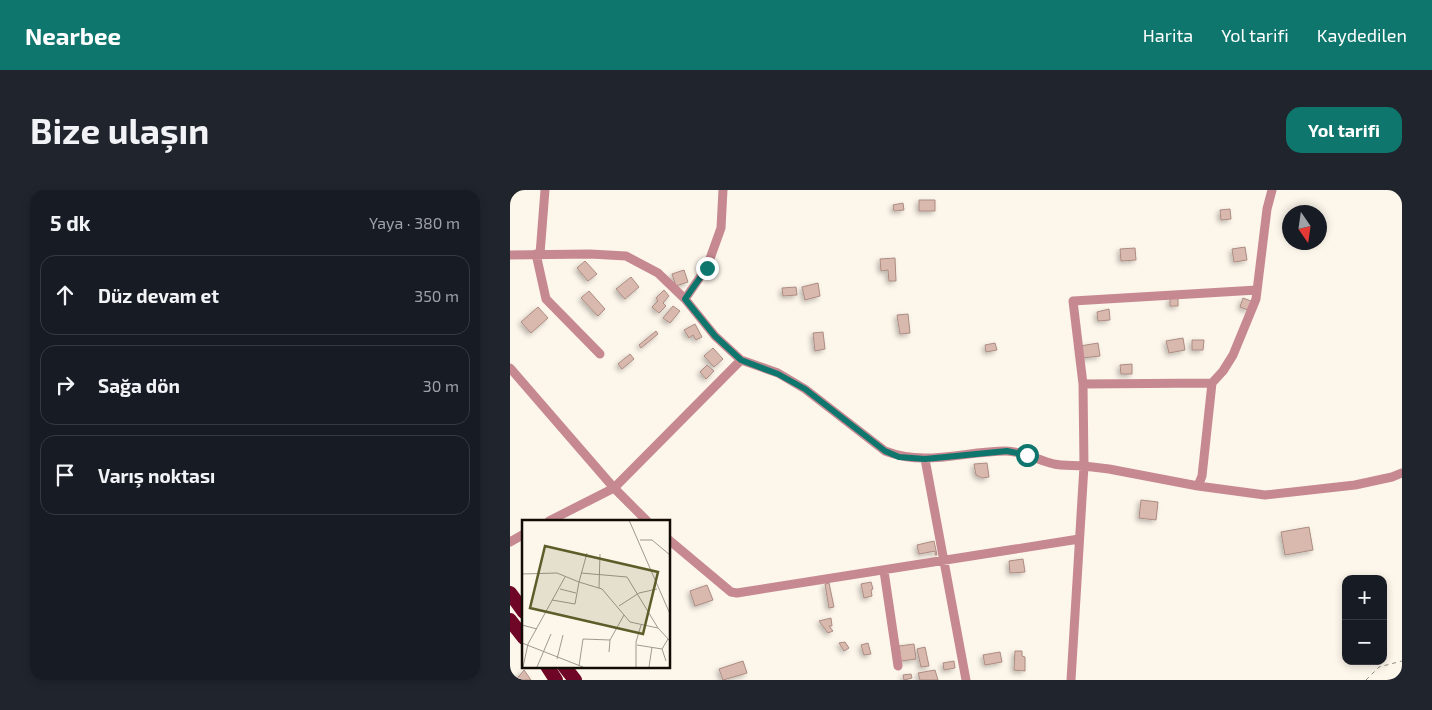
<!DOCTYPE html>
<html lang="tr">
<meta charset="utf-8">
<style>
:root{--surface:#171b24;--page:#20242c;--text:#f1f3f6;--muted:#9ea1a6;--line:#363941;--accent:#0f766e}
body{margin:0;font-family:"Exo 2",sans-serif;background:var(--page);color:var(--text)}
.controls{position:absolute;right:15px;bottom:15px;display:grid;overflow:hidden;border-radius:10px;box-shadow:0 2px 8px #0003}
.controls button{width:45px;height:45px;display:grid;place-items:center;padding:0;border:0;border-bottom:1px solid var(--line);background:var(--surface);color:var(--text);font:25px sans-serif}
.compass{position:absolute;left:772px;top:15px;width:45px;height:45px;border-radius:50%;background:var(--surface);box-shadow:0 2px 8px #0003;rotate:167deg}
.stop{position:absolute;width:15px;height:15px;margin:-11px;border:4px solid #0f766e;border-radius:50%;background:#fff}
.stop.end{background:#0f766e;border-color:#fff;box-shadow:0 1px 5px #0008}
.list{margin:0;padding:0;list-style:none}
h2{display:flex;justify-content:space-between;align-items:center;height:65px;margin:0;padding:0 20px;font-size:21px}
h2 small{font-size:16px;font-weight:400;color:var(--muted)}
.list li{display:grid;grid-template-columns:32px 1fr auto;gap:15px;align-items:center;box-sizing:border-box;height:80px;margin:0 10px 10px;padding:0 10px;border:1px solid var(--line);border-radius:15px}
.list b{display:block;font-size:19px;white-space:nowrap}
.list em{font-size:16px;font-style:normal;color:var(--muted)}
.icon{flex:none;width:28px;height:28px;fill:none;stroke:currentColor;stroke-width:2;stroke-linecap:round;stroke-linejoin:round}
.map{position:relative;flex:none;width:892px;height:490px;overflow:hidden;border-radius:15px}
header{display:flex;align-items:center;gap:30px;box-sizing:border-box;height:70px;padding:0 25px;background:var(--accent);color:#fff}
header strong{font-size:24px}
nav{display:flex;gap:28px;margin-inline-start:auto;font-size:18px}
.intro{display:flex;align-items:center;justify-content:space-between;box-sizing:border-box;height:120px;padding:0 30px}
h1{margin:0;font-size:35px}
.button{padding:12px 22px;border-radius:15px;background:var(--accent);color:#fff;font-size:18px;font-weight:700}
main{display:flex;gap:30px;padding:0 30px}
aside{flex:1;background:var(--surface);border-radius:15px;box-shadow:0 2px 8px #0003}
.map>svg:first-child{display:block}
</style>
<header>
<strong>Nearbee</strong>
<nav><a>Harita</a><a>Yol tarifi</a><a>Kaydedilen</a></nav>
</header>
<div class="intro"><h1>Bize ulaşın</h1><a class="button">Yol tarifi</a></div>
<main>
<aside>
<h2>5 dk<small>Yaya · 380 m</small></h2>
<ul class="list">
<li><svg class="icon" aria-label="ahead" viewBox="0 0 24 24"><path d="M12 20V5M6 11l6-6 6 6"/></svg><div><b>Düz devam et</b></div><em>350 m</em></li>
<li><svg class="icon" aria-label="right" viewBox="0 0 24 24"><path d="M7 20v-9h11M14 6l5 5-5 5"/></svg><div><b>Sağa dön</b></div><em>30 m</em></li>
<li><svg class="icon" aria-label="arrive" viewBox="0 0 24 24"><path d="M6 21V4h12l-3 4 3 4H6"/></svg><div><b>Varış noktası</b></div></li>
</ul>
</aside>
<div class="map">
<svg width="892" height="490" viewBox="0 0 892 490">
<defs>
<filter id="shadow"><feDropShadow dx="-2.5" dy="2.5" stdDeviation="2.5" flood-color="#0004"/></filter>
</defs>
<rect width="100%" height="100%" fill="#fdf6eb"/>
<path fill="#d9b8ad" stroke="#ac8c82" filter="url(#shadow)" d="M409 10H425V21H409Z
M393 13 394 20 384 21 383 15Z
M720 19 721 29 711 30 710 20Z
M735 57 737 70 724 72 722 59Z
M625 58 626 70 611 71 610 59Z
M385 68 386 91H379L378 80 371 81 370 69Z
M75 71 87 84 78 91 67 78Z
M174 80 178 92 166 96 162 84Z
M121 87 129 97 115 109 106 99Z
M308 93 310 106 295 110 292 97Z
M286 97 287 105 273 106 272 98Z
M154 100 159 106 153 113 156 116 149 123 142 117 148 111 146 108Z
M79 101 95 119 88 126 71 108Z
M660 108H668V116H660Z
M733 108 741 111 738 120 730 117Z
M163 116 170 121 160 133 153 128Z
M28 117 38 128 21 143 11 132Z
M599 119 600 130 588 131 587 122Z
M398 124 400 143 390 144 387 125Z
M185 134 192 147 186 150 183 145 179 148 174 140Z
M146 141 148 144 131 158 129 155Z
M313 142 315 159 305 161 303 143Z
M673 148 675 160 659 163 656 151Z
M682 150H694L693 160H682Z
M485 153 487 160 476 162 475 155Z
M588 153 590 166 572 168 570 156Z
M203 158 213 169 204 177 194 166Z
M120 164 124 169 112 179 108 174Z
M622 174V184H611L610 175Z
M197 175 204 181 196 189 190 182Z
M477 273 479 287 472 288 466 285 464 274Z
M631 310 648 312 646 330 629 328Z
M799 337 803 360 775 365 771 342Z
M424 351 427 365H425V361L409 364 407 355Z
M513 369 515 382 500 383 499 371Z
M361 392 363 399 361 400 362 406 354 408 351 394Z
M319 393 324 417 319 418 315 394Z
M197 395 203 410 185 416 180 401Z
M321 428 322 436H319L323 441 318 443 309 431Z
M335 452 339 458 334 461 329 453Z
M358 453 361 464 354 465 351 455Z
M404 454 406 469 391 471 389 456Z
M415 457 419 476 411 477 407 459Z
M505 461H512V466L515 467V481L504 480Z
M490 462 492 472 475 475 473 465Z
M233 471 237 483 213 490 209 479Z
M444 471 445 478 434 480 433 473Z
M14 480 21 490H6Z
M425 480 428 490H410L408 483Z
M401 484 402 488 394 490 393 485Z"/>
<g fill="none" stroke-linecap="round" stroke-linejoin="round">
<path stroke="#918b82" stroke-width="1" stroke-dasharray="4 4" stroke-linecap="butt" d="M856 490 869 477 892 471"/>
<path stroke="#c78991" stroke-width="9" d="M26 64 36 109 90 164
M30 64 35 0
M0 65 80 64 116 66 148 83 175 109 205 146 231 170 268 183 295 199 375 261C416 277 454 261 496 261 512 261 528 270 544 274 553 276 564 275 574 276L573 194 563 111 747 100
M175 109 197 77 211 38 213 0
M0 178 104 298 137 331
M573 194 702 193
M415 269 456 490
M688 296 692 286 702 193 713 181 723 165 746 109 757 19 762 0
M39 331 104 298 231 170
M159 350 221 402 227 403 569 349
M0 352 14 344
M374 381 388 476
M561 490 574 276 599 279 688 296 755 305 845 295 882 287 892 283"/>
<path stroke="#6f0628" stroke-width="14" d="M0 403 14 422
M0 430 14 448
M37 476 46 490
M54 476 65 490"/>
</g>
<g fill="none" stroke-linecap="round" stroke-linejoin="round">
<path stroke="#0f766e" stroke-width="6" d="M197 78 175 109 205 146 231 170 268 184 295 199 375 261 389 267 415 269 497 261 517 265"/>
</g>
<g transform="translate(12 330)">
<rect width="148" height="148" fill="#fdf6eb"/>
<path fill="none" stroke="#9f988f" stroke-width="1" d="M107 0 148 94M118 20H130L148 35M59 53 105 57 136 108M0 54 35 53 57 62 65 33M77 68 78 34M38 69 54 73M30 80 53 84 57 62 80 69 108 102 136 108 148 121M97 86 117 73 135 69M0 105 15 109M0 123 61 147M115 125 140 129M87 132 88 120 102 95M35 139 41 115M144 141 140 129 146 119M57 146 61 119 88 120M1 147 6 124 43 57M15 147 29 114M114 147V122L119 105M127 147 130 127"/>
<path fill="#5d5d2a" fill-opacity="0.15" stroke="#5d5d2a" stroke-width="2.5" d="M23 26 136 52 121 114 8 88Z"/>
<rect width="148" height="148" fill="none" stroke="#110c04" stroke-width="2.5"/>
</g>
</svg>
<div class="controls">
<button>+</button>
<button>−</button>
</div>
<svg class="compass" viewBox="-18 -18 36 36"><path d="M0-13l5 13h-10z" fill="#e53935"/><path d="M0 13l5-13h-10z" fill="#9ea1a6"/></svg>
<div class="stop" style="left:517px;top:265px"></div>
<div class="stop end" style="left:197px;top:78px"></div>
</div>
</main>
